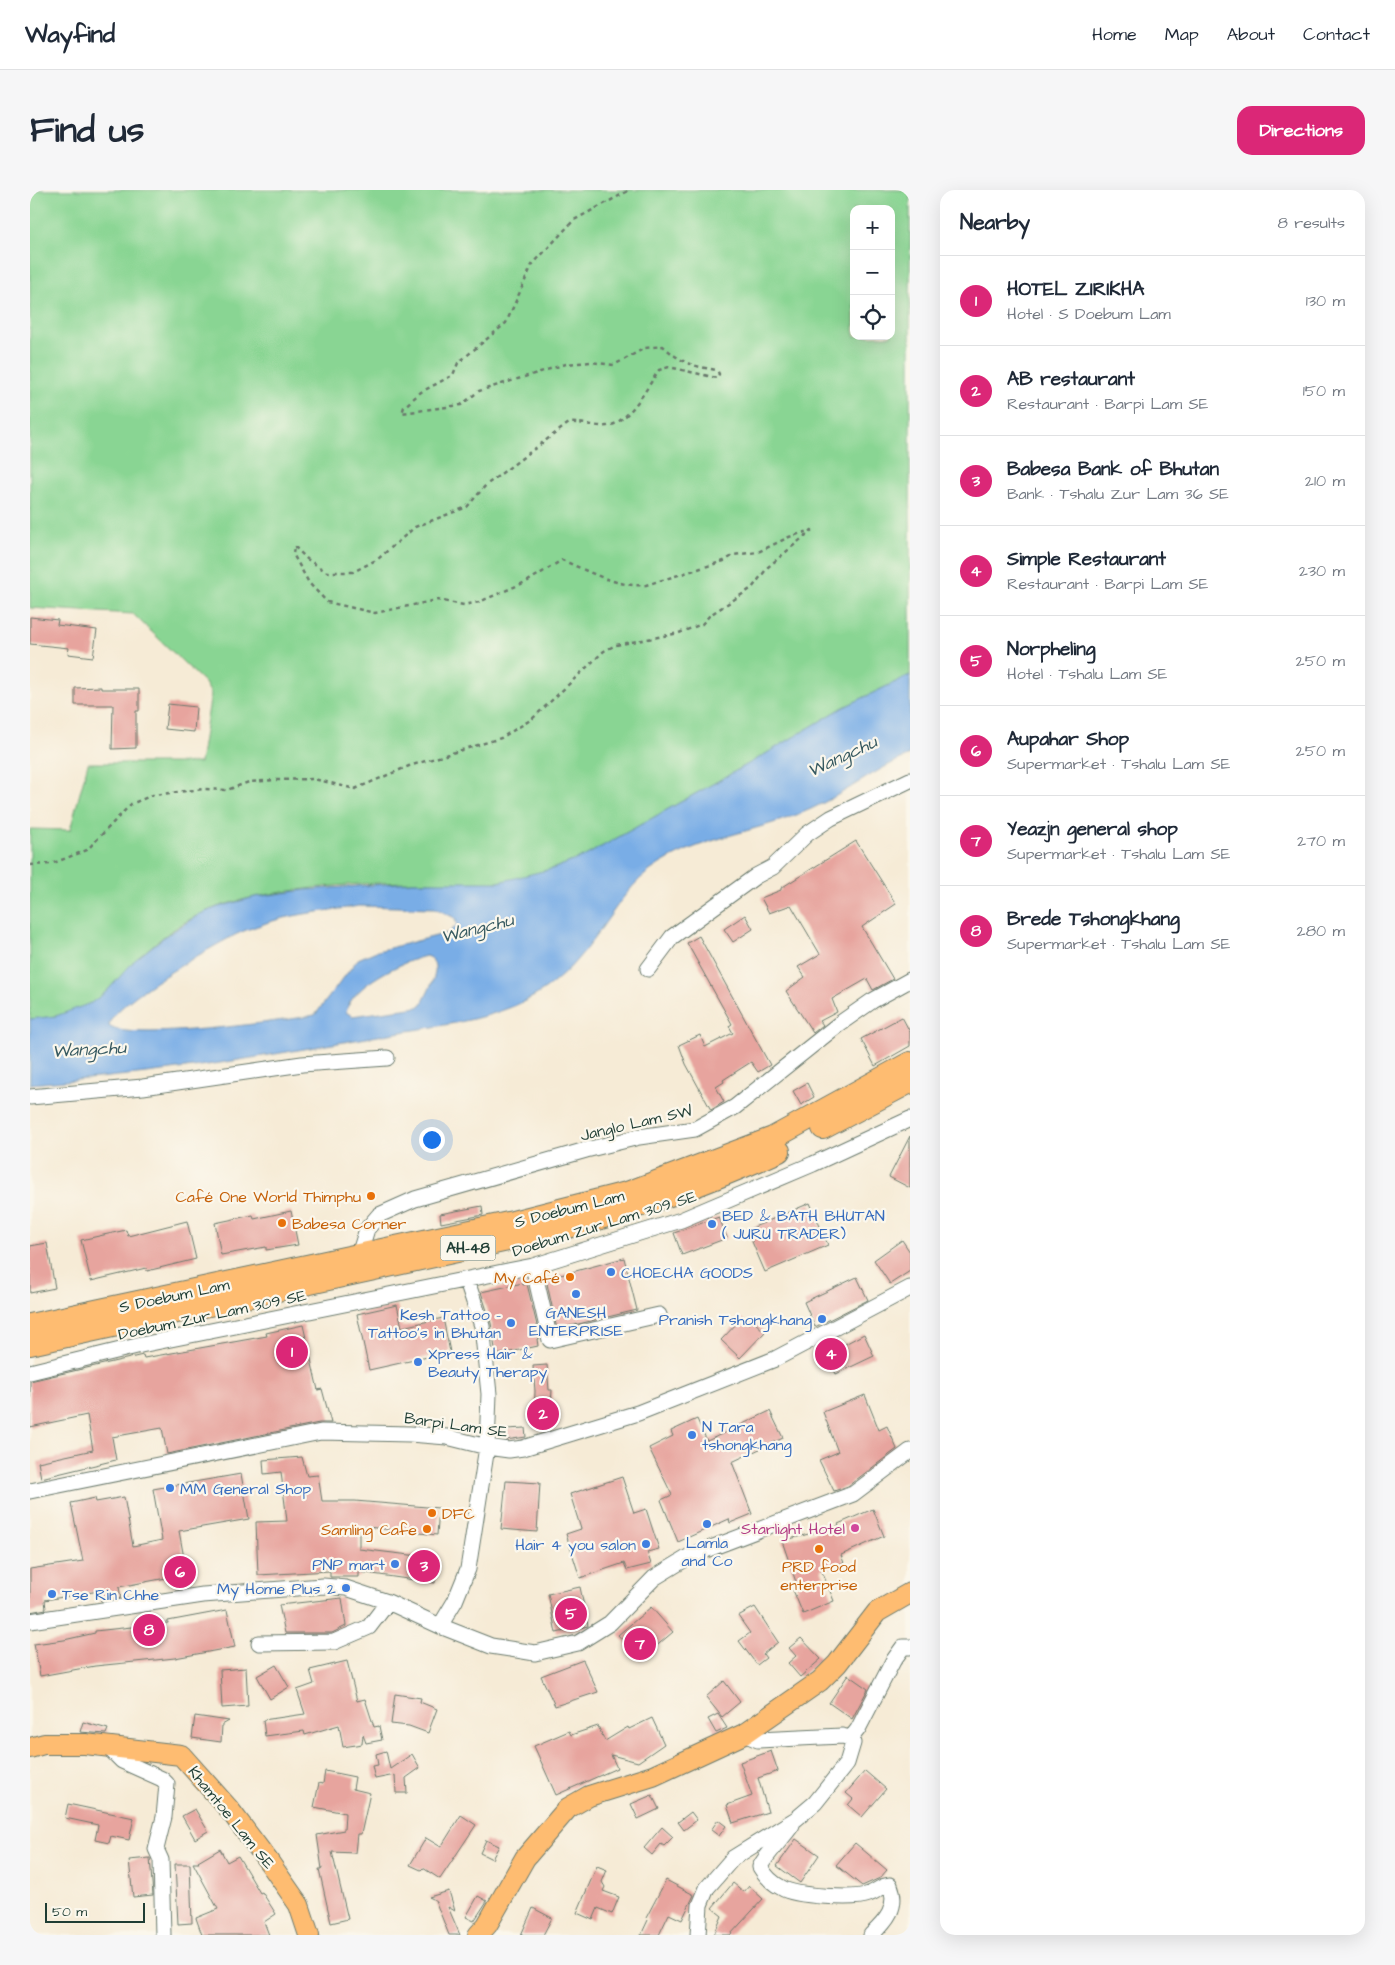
<!DOCTYPE html>
<meta charset="utf-8">
<style>
:root{--surface:#fff;--page:#f6f6f7;--text:#1f2937;--muted:#747a83;--line:#e0e1e3;--accent:#db2777}
body{margin:0;font-family:"Architects Daughter",sans-serif;background:var(--page);color:var(--text)}
.controls{position:absolute;right:15px;top:15px;display:grid;overflow:hidden;border-radius:10px;box-shadow:0 5px 20px #0002}
.controls button{width:45px;height:45px;display:grid;place-items:center;padding:0;border:0;border-bottom:1px solid var(--line);background:var(--surface);color:var(--text);font:25px sans-serif}
.scale{position:absolute;left:15px;bottom:12px;width:100px;box-sizing:border-box;padding-left:5px;border:2px solid #1f3d34;border-top:0;font-size:14px;line-height:18px;white-space:nowrap;color:#1f3d34;-webkit-text-stroke:4px #fbf7ec;paint-order:stroke}
.you{position:absolute;left:401px;top:949px;width:18px;height:18px;margin:-12px;border:4px solid #fff;border-radius:50%;background:#1a73e8;box-shadow:0 0 0 8px #1a73e833}
.badge{display:grid;place-items:center;width:32px;height:32px;border-radius:50%;background:var(--accent);color:#fff;font-size:16px;font-weight:700}
.pin{position:absolute;translate:-50% -50%;border:2px solid #fff;box-shadow:0 1px 5px #0006}
.list{margin:0;padding:0;list-style:none}
h2{display:flex;justify-content:space-between;align-items:center;height:65px;margin:0;padding:0 20px;font-size:21px}
h2 small{font-size:16px;font-weight:400;color:var(--muted)}
.list li{display:grid;grid-template-columns:32px 1fr auto;gap:15px;align-items:center;box-sizing:border-box;height:90px;padding:0 20px;border-top:1px solid var(--line)}
.list b{display:block;font-size:19px;white-space:nowrap}
.list p{margin:0;font-size:16px;white-space:nowrap;color:var(--muted)}
.list em{font-size:16px;font-style:normal;color:var(--muted)}
.icon{flex:none;width:28px;height:28px;fill:none;stroke:currentColor;stroke-width:2;stroke-linecap:round;stroke-linejoin:round}
.map{position:relative;flex:none;width:880px;height:1745px;overflow:hidden;border-radius:15px}
header{display:flex;align-items:center;gap:30px;box-sizing:border-box;height:70px;padding:0 25px;background:var(--surface);border-bottom:1px solid var(--line)}
header strong{font-size:24px}
nav{display:flex;gap:28px;margin-inline-start:auto;font-size:18px}
.intro{display:flex;align-items:center;justify-content:space-between;box-sizing:border-box;height:120px;padding:0 30px}
h1{margin:0;font-size:35px}
.button{padding:12px 22px;border-radius:15px;background:var(--accent);color:#fff;font-size:18px;font-weight:700}
main{display:flex;gap:30px;padding:0 30px}
aside{flex:1;background:var(--surface);border-radius:15px;box-shadow:0 5px 20px #0002}
.map>svg:first-child{display:block}
</style>
<header>
<strong>Wayfind</strong>
<nav><a>Home</a><a>Map</a><a>About</a><a>Contact</a></nav>
</header>
<div class="intro"><h1>Find us</h1><a class="button">Directions</a></div>
<main>
<div class="map">
<svg width="880" height="1745" viewBox="0 0 880 1745">
<rect width="100%" height="100%" fill="#fbf7ec"/>
<filter id="ink" filterUnits="userSpaceOnUse"><feTurbulence type="fractalNoise" baseFrequency=".02" numOctaves="2"/><feDisplacementMap in="SourceGraphic" scale="10" xChannelSelector="R" yChannelSelector="G"/><feConvolveMatrix kernelMatrix="1 2 1 2 8 2 1 2 1" color-interpolation-filters="sRGB"/></filter>
<filter id="wash" filterUnits="userSpaceOnUse"><feTurbulence type="fractalNoise" baseFrequency=".0096" numOctaves="4" result="noise"/><feDisplacementMap in="SourceGraphic" scale="20" xChannelSelector="R" yChannelSelector="G"/><feGaussianBlur stdDeviation="1.12" result="paint"/><feColorMatrix in="noise" values="0 0 0 0 0 0 0 0 0 0 0 0 0 0 0 0 0 1.4 0 .05"/><feComposite in="paint" operator="in"/></filter>
<g filter="url(#wash)">
<rect width="100%" height="100%" fill="#f6ebd6"/>
<path fill="#89d593" stroke="#548964" fill-rule="evenodd" d="M0 0H880V485L812 518 727 569 555 666C527 678 498 688 468 692 439 696 410 691 381 692 324 693 240 699 187 717 156 728 128 749 105 771 91 785 79 802 62 813 43 825 21 827 0 829V639L40 640 58 573H170L181 504 175 493 103 424 0 418ZM824 19H861V146H824Z"/>
<path fill="#79ade6" stroke="#4c758d" fill-rule="evenodd" d="M880 485V565C845 579 816 603 781 619 726 644 658 647 611 688 599 699 589 713 580 726 556 760 534 792 495 811 450 833 397 837 348 846 279 858 210 871 141 880 94 886 47 890 0 894V829L26 826 61 813 76 802 105 770 134 747 170 724 188 717 225 707 275 700 382 692H469L525 678 555 666 727 569 812 518ZM329 716 405 718 425 728 427 735 418 743 344 762 328 769 285 825C257 831 95 852 79 836 79 814 185 755 207 744 217 739 229 736 239 732 268 723 300 721 329 716ZM396 766C416 773 398 801 392 814L388 817 322 826 316 822C322 795 371 772 396 766Z"/>
<g id="blocks">
<path fill="#e7a49e" d="M0 427 28 430 27 435 67 440 63 467 38 464 39 458 0 454Z
M71 497V499H109V521H106V558L82 559 83 515H45V498Z
M138 514 166 517 164 542 135 539Z
M826 651 866 714 832 737 863 789 843 800 837 789 802 809 807 822 790 831 793 835 783 843 756 801 775 787 768 777 790 764 761 715 739 723 731 708 751 700V698Z
M715 725 723 739 703 752 694 739Z
M669 746 740 875 728 882 721 872 693 890 694 892 686 897 694 912 681 920 656 874 649 855 670 845 675 857 703 843 699 836 702 834 657 753Z
M872 827 880 842V856L845 876 831 849Z
M777 893 784 907 771 915 763 901Z
M880 946V998L859 987Z
M780 1013 798 1055 735 1082 717 1040Z
M452 1016 453 1025 411 1033 410 1024Z
M261 1021 268 1055 236 1060V1057L191 1065 185 1033 223 1025 224 1029Z
M689 1027 697 1048 652 1065 644 1043Z
M157 1031 166 1069 117 1081 116 1078 61 1091 51 1050 96 1040 98 1046Z
M872 1050 880 1062V1081L860 1094 844 1070Z
M17 1053 25 1098 0 1103V1056Z
M594 1068 607 1120 527 1139 516 1089Z
M827 1087 838 1110 785 1137 774 1112Z
M493 1093V1095L497 1094 510 1148 507 1149 508 1156 466 1165 461 1133 451 1102Z
M367 1115 372 1137 413 1128 420 1162 339 1180 327 1124Z
M712 1128 718 1134 722 1130 735 1142 710 1168 691 1150Z
M273 1135 288 1200 292 1199 301 1233H289L137 1264 132 1238 82 1247 86 1270 11 1288 8 1272 63 1260 57 1225 0 1237V1191L113 1165 114 1168 237 1146 236 1143Z
M834 1144 844 1166 806 1184 796 1164Z
M517 1175 519 1200H522L520 1229 504 1230 505 1201 503 1176Z
M835 1205 849 1240 857 1236 867 1259 818 1296 804 1301 789 1270 808 1262 793 1222Z
M740 1221 753 1248 702 1272 722 1324 700 1333 699 1329 648 1352 631 1310 642 1305 619 1258 643 1246 641 1241 667 1229 677 1251Z
M495 1238 496 1247 476 1250V1239Z
M272 1267 277 1286 288 1285 292 1311H325L409 1318 407 1345 329 1336V1359L406 1368 405 1393 329 1382V1387H300V1381L228 1385 226 1332 257 1331 251 1282 234 1284 233 1270Z
M211 1284 219 1329 149 1341 157 1384 89 1397 91 1408 71 1411 69 1401 15 1410 16 1419 0 1422V1379L53 1371 41 1313 65 1308 66 1312 94 1307 103 1356 132 1350 123 1299Z
M592 1287 604 1323 616 1319 629 1359 617 1362 621 1374 597 1380 594 1373 550 1388 536 1344 551 1339 540 1304Z
M476 1291 510 1293 507 1342 471 1339Z
M843 1319 854 1346 811 1365 814 1373 791 1379 804 1411 773 1424 763 1400 768 1398 752 1351 809 1336 808 1334Z
M550 1397 558 1436 526 1443 518 1404Z
M312 1408 316 1436 302 1443H255L249 1415Z
M621 1417 643 1442 610 1470 588 1445Z
M725 1417 748 1452 733 1464 736 1468 727 1475 709 1451 720 1443 708 1426Z
M197 1420 205 1457 145 1468 65 1476 10 1486 4 1454 34 1450 65 1443V1441L138 1433V1431Z
M771 1448 791 1469 770 1487 758 1473 766 1466 759 1458Z
M553 1470 568 1502 525 1516 511 1486Z
M317 1471 327 1511 335 1509 344 1537 349 1536 352 1550 336 1553 333 1545 332 1554 313 1557 309 1535 275 1545 274 1541 235 1546 233 1530 275 1524 267 1500 284 1494 280 1480Z
M246 1475 259 1497 240 1509 227 1486Z
M216 1478 218 1516 192 1518 190 1480Z
M818 1485 838 1499 822 1529 799 1513Z
M694 1491 710 1512 692 1527 676 1507Z
M365 1504 391 1508 390 1512 407 1519 398 1543 379 1536 361 1534Z
M688 1524 697 1538 686 1543 678 1529Z
M165 1526 199 1531 192 1535 191 1552 162 1548Z
M622 1528 634 1554 608 1572 581 1565 587 1578 526 1605 504 1556 539 1541 541 1545 568 1536 575 1551 598 1537 599 1539Z
M53 1532 78 1539 76 1544 50 1542Z
M356 1561 360 1579 382 1564 390 1578 376 1588 377 1603H366L365 1585 345 1589 342 1576 348 1575 346 1564Z
M741 1561 748 1581 728 1588 738 1622 703 1633 697 1615 722 1606 710 1572Z
M295 1581 325 1587 323 1599 340 1603 331 1644H327L325 1663 302 1662 318 1729 301 1733 289 1679H292L287 1645 314 1640 315 1623 284 1617 289 1593 293 1594Z
M835 1581 856 1599 832 1627 818 1615 823 1609 816 1603Z
M622 1605 629 1619 608 1629 601 1614Z
M38 1614 104 1628 99 1650 81 1646 79 1653 65 1650 68 1635 35 1628Z
M165 1619 178 1641 165 1649 152 1626Z
M661 1622 667 1630 654 1640 648 1632Z
M431 1625 446 1635 410 1689 393 1678 391 1680 380 1675 396 1648 411 1657Z
M688 1630 696 1636 689 1646 681 1640Z
M632 1637 643 1647 634 1656 631 1654 622 1665 614 1658Z
M766 1649 789 1665 770 1693 747 1676Z
M456 1650 469 1656 462 1669 450 1663Z
M825 1653 857 1680 850 1688 832 1696 806 1675Z
M190 1659 197 1672 208 1666 230 1703 232 1702 246 1724 234 1732 239 1745H172L166 1728 188 1719 163 1673H169L168 1672Z
M120 1668 123 1705 103 1707 99 1670Z
M145 1674H160L162 1733 148 1734Z
M567 1676 577 1680 572 1692 575 1697 573 1701 589 1707 582 1724 568 1718 563 1730 547 1723Z
M636 1690 664 1705 652 1730 639 1724 629 1745H611L618 1730 616 1728Z
M703 1693 714 1702 719 1696 733 1709 700 1745H684L692 1726 682 1718Z
M419 1701 425 1721 418 1717 430 1745H419L405 1710 399 1707Z
M448 1706 457 1711 444 1731 436 1727Z
M503 1718 522 1728 513 1745H491Z"/>
</g>
</g>
<g filter="url(#ink)">
<use href="#blocks" fill-opacity="0" stroke="#6a7a6d" stroke-width="1"/>
<g fill="none" stroke-linecap="round" stroke-linejoin="round">
<defs>
<path id="minor" d="M618 779 642 747 726 686 743 677 777 644 801 628 880 590
M0 907 113 897 272 874 357 868
M329 1065 337 1039 349 1025 385 1009 556 960 609 947 665 939 705 917 809 834 842 811 880 790
M503 1076 520 1150 629 1125
M0 1182 111 1155 503 1076 651 1030 783 974 880 929
M0 1301 291 1242 380 1244 417 1247 457 1257 479 1260 493 1258 608 1223 745 1169 880 1098
M0 1431 173 1405 293 1396 316 1398 358 1412 410 1436 461 1456 505 1463 548 1453 580 1433 624 1388 660 1366 823 1304 880 1261
M410 1436 425 1411 438 1379 457 1257 459 1204 452 1136 437 1091
M229 1453 304 1452 339 1437 358 1412
M821 1548 828 1539 863 1471 873 1457H880
M79 1558 92 1571 132 1589 137 1594 134 1627 126 1659 131 1670 133 1745
M762 1635C754 1647 734 1667 730 1677 736 1687 742 1693 752 1698 765 1706 825 1710 839 1704 848 1701 850 1696 860 1695 869 1717 856 1731 841 1745
M668 1745 670 1715 677 1698 703 1668 766 1629 785 1613 817 1573 823 1553 821 1548 812 1546 728 1550 714 1544"/>
<path id="major" d="M0 1558 14 1554H55L151 1565 199 1619 239 1672 269 1715 279 1745
M448 1745 457 1735 495 1668 538 1618 559 1606 623 1586 714 1544 790 1491 807 1474 847 1422 880 1403"/>
<path id="highway" d="M793 938 880 892
M0 1135 483 1032 597 1003 743 948 880 873
M0 1154 551 1034C618 1014 685 990 749 961"/>
</defs>
<use href="#minor" stroke="#6a7a6d" stroke-width="17"/>
<use href="#major" stroke="#6a7a6d" stroke-width="22"/>
<use href="#highway" stroke="#6a7a6d" stroke-width="24"/>
<path stroke="#6a7a6d" stroke-width="2.5" stroke-dasharray="4 4" stroke-linecap="butt" d="M0 675 21 674 57 660 101 614 123 605 173 599 197 600 219 592 246 590 284 589 325 599 379 576 471 548 502 529 574 461 586 455 649 443 672 434 680 425 722 398 738 377 782 340 759 347 728 362 704 365 694 371 616 395C588 398 558 381 532 370L498 391 449 412 434 415 407 410 345 423 297 412 279 393 263 364 264 356 277 369 297 382H323L348 369 385 337 437 317 456 295 539 233C552 232 565 237 577 236 598 234 618 196 629 180L639 177 687 188 689 184 687 180C661 176 652 173 633 156L615 158 584 175 561 172 536 174 449 201 431 215 372 223 374 217 391 202 423 185 428 173 476 133 502 75 544 30 600 0"/>
<use href="#minor" stroke="#fff" stroke-width="15"/>
<use href="#major" stroke="#febc71" stroke-width="20"/>
<use href="#highway" stroke="#febc71" stroke-width="22"/>
</g>
</g>
<g fill="#e8710a" stroke="#fbf7ec" stroke-width="2">
<circle cx="341" cy="1006" r="5"/>
<circle cx="252" cy="1033" r="5"/>
<circle cx="540" cy="1087" r="5"/>
<circle cx="402" cy="1323" r="5"/>
<circle cx="397" cy="1339" r="5"/>
<circle cx="789" cy="1359" r="5"/>
</g>
<g fill="#3f7fe0" stroke="#fbf7ec" stroke-width="2">
<circle cx="682" cy="1034" r="5"/>
<circle cx="581" cy="1082" r="5"/>
<circle cx="546" cy="1104" r="5"/>
<circle cx="792" cy="1129" r="5"/>
<circle cx="481" cy="1133" r="5"/>
<circle cx="388" cy="1172" r="5"/>
<circle cx="662" cy="1245" r="5"/>
<circle cx="140" cy="1298" r="5"/>
<circle cx="677" cy="1334" r="5"/>
<circle cx="616" cy="1354" r="5"/>
<circle cx="365" cy="1374" r="5"/>
<circle cx="316" cy="1398" r="5"/>
<circle cx="22" cy="1404" r="5"/>
</g>
<circle fill="#d1479c" stroke="#fbf7ec" stroke-width="2" cx="825" cy="1338" r="5"/>
<g text-anchor="middle" stroke-width="4.5" stroke-linejoin="round" paint-order="stroke">
<rect fill="#fbf7ec" stroke="#61756b" stroke-width="1" x="410.5" y="1045.5" width="55" height="25" rx="4"/>
<g font-size="15" font-weight="bold" fill="#1f3d34">
<text x="438" y="1063">AH-48</text>
</g>
<g font-size="16" fill="#1f3d34" stroke="#fbf7ec">
<text transform="translate(606 932) rotate(-13)" y="6">Janglo Lam SW</text>
<text transform="translate(539 1018) rotate(-14)" y="6">S Doebum Lam</text>
<text transform="translate(574 1033) rotate(-17)" y="6">Doebum Zur Lam 309 SE</text>
<text transform="translate(144 1105) rotate(-12)" y="6">S Doebum Lam</text>
<text transform="translate(182 1124) rotate(-12)" y="6">Doebum Zur Lam 309 SE</text>
<text transform="translate(426 1234) rotate(8)" y="6">Barpi Lam SE</text>
<text transform="translate(202 1627) rotate(51)" y="6">Khamtoe Lam SE</text>
</g>
<g font-size="16" fill="#c56008" stroke="#fbf7ec" text-anchor="end">
<text x="331" y="1012">Café One World Thimphu</text>
<text x="262" y="1039" text-anchor="start">Babesa Corner</text>
<text x="530" y="1093">My Café</text>
<text x="412" y="1329" text-anchor="start">DFC</text>
<text x="387" y="1345">Samling Cafe</text>
<text x="789" y="1382" text-anchor="middle">PRD food<tspan x="789" dy="18">enterprise</tspan></text>
</g>
<g font-size="16" fill="#366cbe" stroke="#fbf7ec" text-anchor="start">
<text x="692" y="1031">BED &amp; BATH BHUTAN<tspan x="692" dy="18">( JURU TRADER)</tspan></text>
<text x="591" y="1088">CHOECHA GOODS</text>
<text x="546" y="1128" text-anchor="middle">GANESH<tspan x="546" dy="18">ENTERPRISE</tspan></text>
<text x="471" y="1130" text-anchor="end">Kesh Tattoo -<tspan x="471" dy="18">Tattoo's in Bhutan</tspan></text>
<text x="782" y="1135" text-anchor="end">Pranish Tshongkhang</text>
<text x="398" y="1169">Xpress Hair &amp;<tspan x="398" dy="18">Beauty Therapy</tspan></text>
<text x="672" y="1242">N Tara<tspan x="672" dy="18">tshongkhang</tspan></text>
<text x="150" y="1304">MM General Shop</text>
<text x="677" y="1358" text-anchor="middle">Lamla<tspan x="677" dy="18">and Co</tspan></text>
<text x="606" y="1360" text-anchor="end">Hair 4 you salon</text>
<text x="355" y="1380" text-anchor="end">PNP mart</text>
<text x="306" y="1404" text-anchor="end">My Home Plus 2</text>
<text x="32" y="1410">Tse Rin Chhe</text>
</g>
<g font-size="16" fill="#b23c85" stroke="#fbf7ec" text-anchor="end">
<text x="815" y="1344">Starlight Hotel</text>
</g>
<g font-size="18" font-style="italic" fill="#365960" stroke="#fbf7ec">
<text transform="translate(812 566) rotate(-25)" y="6">Wangchu</text>
<text transform="translate(447 738) rotate(-14)" y="6">Wangchu</text>
<text transform="translate(59 859) rotate(-3)" y="6">Wangchu</text>
</g>
</g>
</svg>
<div class="controls">
<button>+</button>
<button>−</button>
<button><svg class="icon" aria-label="locate" viewBox="0 0 24 24"><circle cx="12" cy="12" r="6"/><path d="M12 2v4M12 18v4M2 12h4M18 12h4"/></svg></button>
</div>
<div class="scale">50 m</div>
<div class="you"></div>
<div class="pin badge" style="left:262px;top:1162px">1</div>
<div class="pin badge" style="left:513px;top:1224px">2</div>
<div class="pin badge" style="left:394px;top:1376px">3</div>
<div class="pin badge" style="left:801px;top:1164px">4</div>
<div class="pin badge" style="left:541px;top:1424px">5</div>
<div class="pin badge" style="left:150px;top:1382px">6</div>
<div class="pin badge" style="left:610px;top:1454px">7</div>
<div class="pin badge" style="left:119px;top:1440px">8</div>
</div>
<aside>
<h2>Nearby<small>8 results</small></h2>
<ul class="list">
<li><span class="badge">1</span><div><b>HOTEL ZIRIKHA</b><p>Hotel · S Doebum Lam</p></div><em>130 m</em></li>
<li><span class="badge">2</span><div><b>AB restaurant</b><p>Restaurant · Barpi Lam SE</p></div><em>150 m</em></li>
<li><span class="badge">3</span><div><b>Babesa Bank of Bhutan</b><p>Bank · Tshalu Zur Lam 36 SE</p></div><em>210 m</em></li>
<li><span class="badge">4</span><div><b>Simple Restaurant</b><p>Restaurant · Barpi Lam SE</p></div><em>230 m</em></li>
<li><span class="badge">5</span><div><b>Norpheling</b><p>Hotel · Tshalu Lam SE</p></div><em>250 m</em></li>
<li><span class="badge">6</span><div><b>Aupahar Shop</b><p>Supermarket · Tshalu Lam SE</p></div><em>250 m</em></li>
<li><span class="badge">7</span><div><b>Yeazjn general shop</b><p>Supermarket · Tshalu Lam SE</p></div><em>270 m</em></li>
<li><span class="badge">8</span><div><b>Brede Tshongkhang</b><p>Supermarket · Tshalu Lam SE</p></div><em>280 m</em></li>
</ul>
</aside>
</main>
